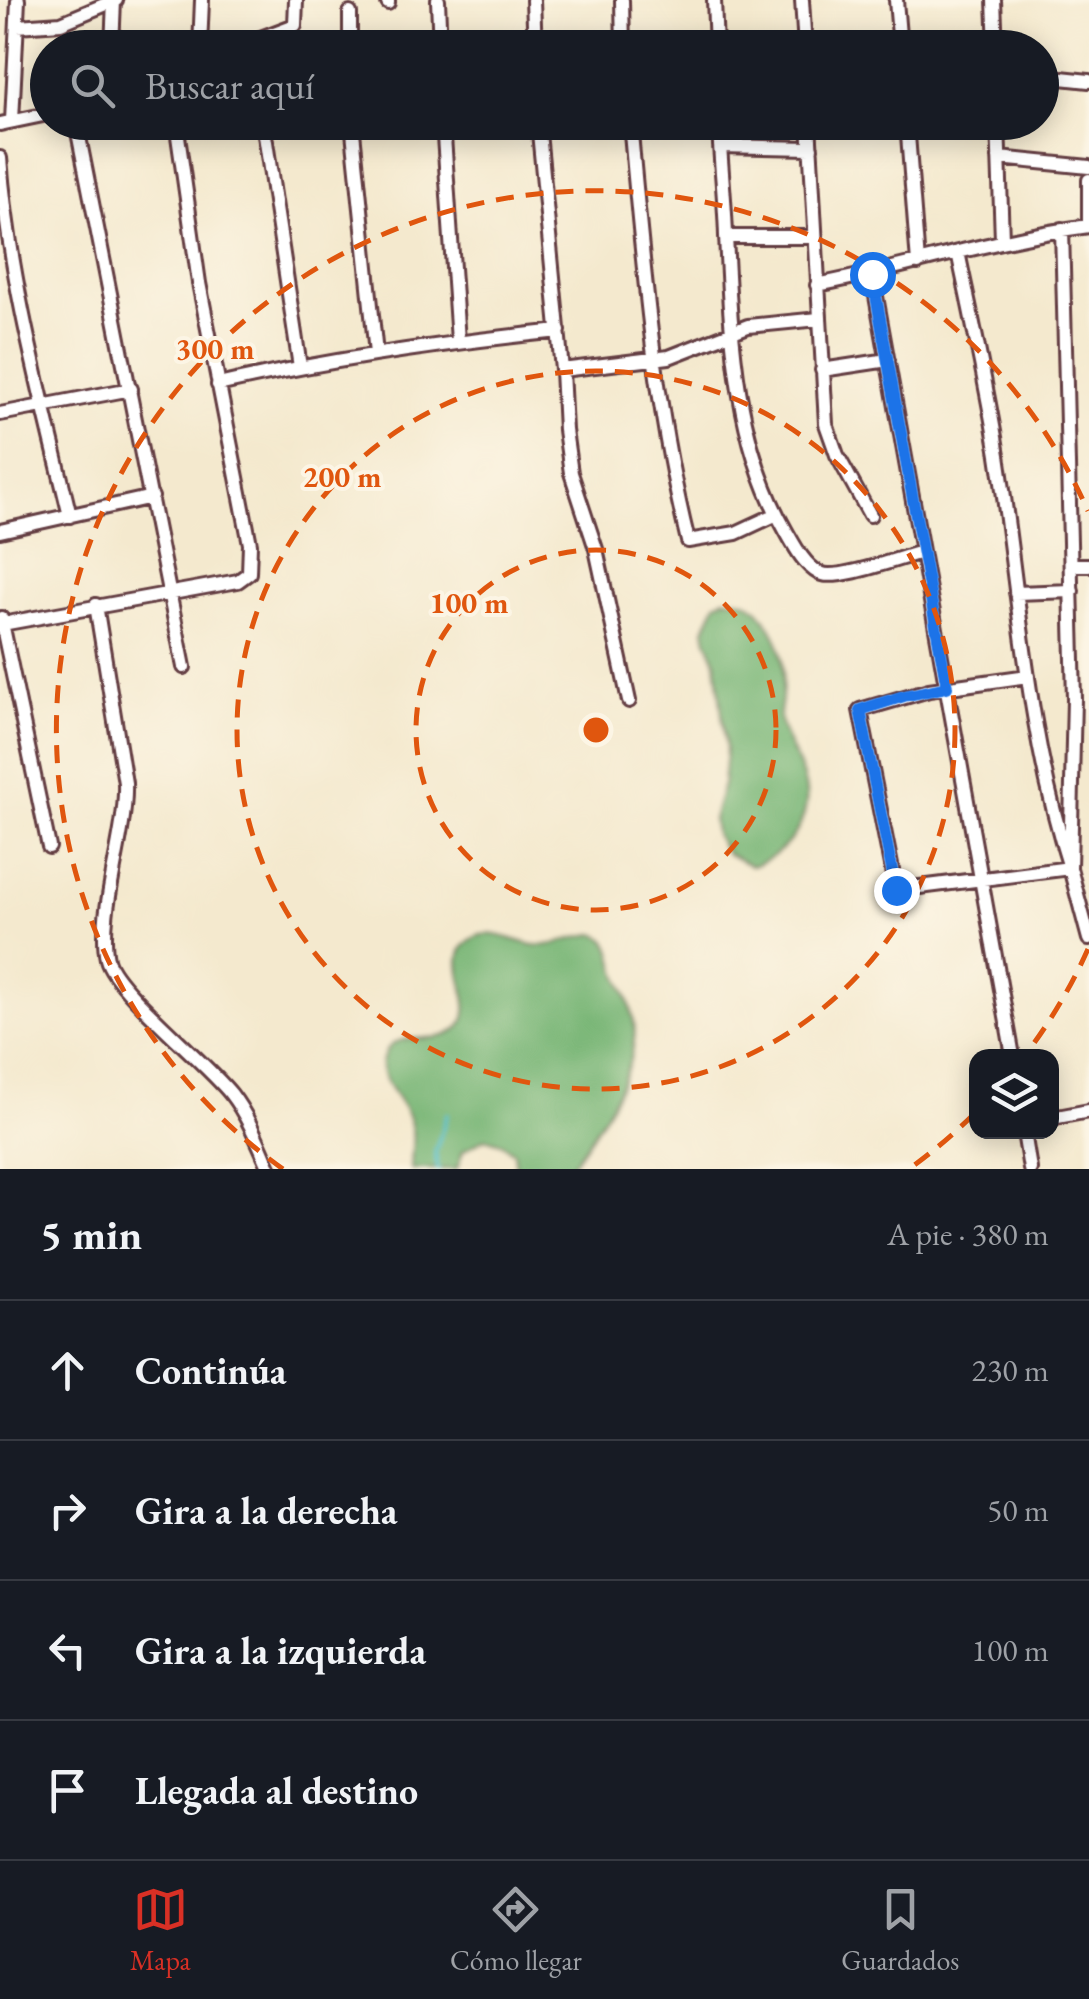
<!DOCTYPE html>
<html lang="es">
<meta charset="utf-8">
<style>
:root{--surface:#171b24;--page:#20242c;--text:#f1f3f6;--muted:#9ea1a6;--line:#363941;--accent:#d93025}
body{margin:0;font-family:"EB Garamond",serif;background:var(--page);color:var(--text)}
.controls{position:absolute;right:30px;bottom:30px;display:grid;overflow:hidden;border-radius:20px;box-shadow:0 5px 25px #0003}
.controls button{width:90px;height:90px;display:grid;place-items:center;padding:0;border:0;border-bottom:2px solid var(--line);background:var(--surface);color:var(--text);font:50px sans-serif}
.stop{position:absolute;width:30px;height:30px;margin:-22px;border:8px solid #1a73e8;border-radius:50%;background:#fff}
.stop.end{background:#1a73e8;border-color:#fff;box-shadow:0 2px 10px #0008}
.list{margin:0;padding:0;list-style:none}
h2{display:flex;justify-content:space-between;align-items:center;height:130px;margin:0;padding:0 40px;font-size:42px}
h2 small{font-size:32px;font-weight:400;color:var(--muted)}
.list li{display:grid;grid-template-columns:65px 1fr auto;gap:30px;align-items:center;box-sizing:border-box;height:140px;padding:0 40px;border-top:2px solid var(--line)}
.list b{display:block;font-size:38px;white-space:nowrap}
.list em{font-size:32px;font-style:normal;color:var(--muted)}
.icon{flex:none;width:55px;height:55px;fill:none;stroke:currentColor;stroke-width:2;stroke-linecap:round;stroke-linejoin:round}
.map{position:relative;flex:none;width:1089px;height:1169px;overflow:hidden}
.search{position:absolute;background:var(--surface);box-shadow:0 5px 25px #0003;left:30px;right:30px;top:30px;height:110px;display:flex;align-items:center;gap:25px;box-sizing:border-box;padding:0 35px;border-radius:55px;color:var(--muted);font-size:38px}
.sheet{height:690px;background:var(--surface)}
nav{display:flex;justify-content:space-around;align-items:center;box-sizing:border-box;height:140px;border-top:2px solid var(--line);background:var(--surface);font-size:28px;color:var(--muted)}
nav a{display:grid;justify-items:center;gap:5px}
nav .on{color:var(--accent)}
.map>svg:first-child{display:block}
</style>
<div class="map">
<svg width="1089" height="1169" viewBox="0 0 1089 1169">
<rect width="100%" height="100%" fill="#fcf5e5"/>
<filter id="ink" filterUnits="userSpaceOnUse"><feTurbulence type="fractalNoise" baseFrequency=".01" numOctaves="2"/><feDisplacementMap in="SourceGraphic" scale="20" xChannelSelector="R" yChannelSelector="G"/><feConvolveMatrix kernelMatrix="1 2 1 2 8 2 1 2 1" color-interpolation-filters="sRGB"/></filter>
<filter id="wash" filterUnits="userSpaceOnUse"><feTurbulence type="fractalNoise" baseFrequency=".0048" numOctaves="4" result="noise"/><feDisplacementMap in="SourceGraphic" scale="40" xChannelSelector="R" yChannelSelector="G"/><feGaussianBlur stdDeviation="2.25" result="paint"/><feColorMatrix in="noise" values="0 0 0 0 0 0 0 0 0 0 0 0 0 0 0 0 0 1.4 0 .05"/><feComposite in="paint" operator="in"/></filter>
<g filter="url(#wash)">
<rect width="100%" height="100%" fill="#f4e9ce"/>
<path fill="#77b574" stroke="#606a50" stroke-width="2.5" d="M725 598C743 598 753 602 764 617 784 643 785 665 782 696 782 703 779 713 780 719 783 739 797 758 803 777 816 816 789 854 752 866L727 854 715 834 713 819 723 784 726 750 716 661 707 640 705 629 716 603Z
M595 934C614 940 612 955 617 971 623 989 632 1003 634 1023 640 1066 597 1130 572 1164L565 1169H516L514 1152 501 1143 485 1138 463 1151 457 1169H411C411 1150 416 1134 408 1116 402 1101 379 1079 382 1062 391 1019 443 1055 463 1022 477 997 439 956 475 937 492 928 518 943 535 945 557 948 574 935 595 934Z"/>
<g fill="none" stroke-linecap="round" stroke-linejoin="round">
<path stroke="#4ebcc6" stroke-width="4" d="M438 1169 435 1153 447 1114
M533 1169 534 1165"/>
</g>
</g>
<g filter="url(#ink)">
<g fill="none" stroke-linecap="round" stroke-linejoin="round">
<defs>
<path id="minor" d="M438 0 440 48
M533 0 535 48
M622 0 623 48
M714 0 716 48
M802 0 805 48
M896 0 900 48
M994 0 996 48
M388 3V0
M350 13V48
M17 26 61 23 116 0
M112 48 114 0
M200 48 202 0
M234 48 295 25 296 0
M959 48 996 43
M1042 76 1089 81
M12 121 18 0
M76 122 184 667
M263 122 300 367
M352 122 376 354
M443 122 458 341
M538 122 562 370 565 430 571 473 596 549 629 701
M630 122C643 264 654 403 688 541L736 533 777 514
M719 122C720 161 725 198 726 236 731 337 735 443 786 531 794 545 804 565 819 573 836 582 902 557 922 552
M809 122 826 424 837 455 870 515
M907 122 918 263
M998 122 1002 240
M0 124 48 114
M539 131 566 122
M720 146 811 148
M0 158C9 279 42 399 70 516
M999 158 1089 167
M1089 226V180
M1062 229 1074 699 1070 868 1089 939
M726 237H815
M958 252C972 319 987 387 998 455 1019 593 1027 734 1070 868L896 890 860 710 929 690 1028 676
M872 274 1013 1056
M817 285C909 267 997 238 1089 226
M562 370 669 357 748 326 819 319
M822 370 888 360
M218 385C330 359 444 343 559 331
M0 414 131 389
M0 531 152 497
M1072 565H1089
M1016 593 1072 591
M96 605 125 783C127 836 97 912 107 959 114 989 206 1062 231 1094 248 1116 259 1144 270 1169
M1 618 49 847
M2 624 238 581 249 573 250 544 199 283 176 122
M1052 1118 1089 1111
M1024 1132 1030 1169"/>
</defs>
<use href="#minor" stroke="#643d43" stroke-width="18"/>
<use href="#minor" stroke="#fff" stroke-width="12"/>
</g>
</g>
<g fill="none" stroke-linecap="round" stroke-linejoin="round" filter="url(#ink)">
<path stroke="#1a73e8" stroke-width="12" d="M872 274 947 687 904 696 860 710 896 890"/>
</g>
<g fill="none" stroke="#e0560e" stroke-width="5" stroke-dasharray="18 12">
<circle cx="596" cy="730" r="180"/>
<circle cx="596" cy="730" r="359"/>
<path d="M1088 949A539 539 0 0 1 1026 1054M974 1114A539 539 0 0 1 909 1169M283 1169A539 539 0 1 1 1088 511"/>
</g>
<circle cx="596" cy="730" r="15" fill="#e0560e" stroke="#fcf5e5" stroke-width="5"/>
<g font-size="30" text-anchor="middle" font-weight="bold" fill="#e0560e" stroke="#fcf5e5" stroke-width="8" stroke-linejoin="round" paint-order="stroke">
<text x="215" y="359">300 m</text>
<text x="342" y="487">200 m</text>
<text x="469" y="613">100 m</text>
</g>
</svg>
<div class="controls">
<button><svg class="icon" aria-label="layers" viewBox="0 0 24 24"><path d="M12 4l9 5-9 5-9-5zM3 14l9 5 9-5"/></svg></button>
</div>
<div class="stop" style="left:872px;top:274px"></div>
<div class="stop end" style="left:896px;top:890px"></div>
<div class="search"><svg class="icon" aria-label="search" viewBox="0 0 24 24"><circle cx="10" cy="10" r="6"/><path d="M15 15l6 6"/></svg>Buscar aquí</div>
</div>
<section class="sheet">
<h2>5 min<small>A pie · 380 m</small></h2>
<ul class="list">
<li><svg class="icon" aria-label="ahead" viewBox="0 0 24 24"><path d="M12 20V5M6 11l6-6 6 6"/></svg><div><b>Continúa</b></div><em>230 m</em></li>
<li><svg class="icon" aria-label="right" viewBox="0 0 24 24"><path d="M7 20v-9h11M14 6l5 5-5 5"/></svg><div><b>Gira a la derecha</b></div><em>50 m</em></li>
<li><svg class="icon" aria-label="left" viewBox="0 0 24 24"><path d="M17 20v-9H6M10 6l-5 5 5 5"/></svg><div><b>Gira a la izquierda</b></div><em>100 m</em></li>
<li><svg class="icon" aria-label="arrive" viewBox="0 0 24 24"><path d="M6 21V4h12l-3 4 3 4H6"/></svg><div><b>Llegada al destino</b></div></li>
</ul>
</section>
<nav>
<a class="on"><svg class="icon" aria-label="map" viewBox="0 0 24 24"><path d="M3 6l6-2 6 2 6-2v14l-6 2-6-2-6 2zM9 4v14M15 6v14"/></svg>Mapa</a>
<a><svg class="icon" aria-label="directions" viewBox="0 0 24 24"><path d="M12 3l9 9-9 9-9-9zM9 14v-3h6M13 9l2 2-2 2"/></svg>Cómo llegar</a>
<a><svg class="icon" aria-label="saved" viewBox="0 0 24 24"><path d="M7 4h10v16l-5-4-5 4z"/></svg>Guardados</a>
</nav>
